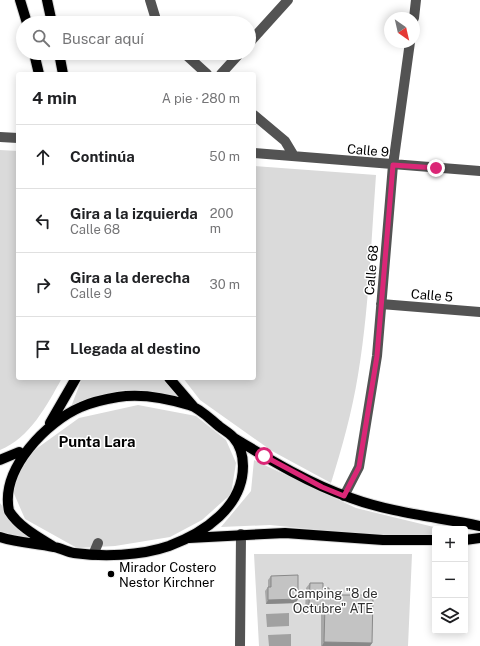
<!DOCTYPE html>
<html lang="es">
<meta charset="utf-8">
<style>
:root{--surface:#fff;--page:#f2f2f2;--text:#202124;--muted:#757577;--line:#e0e0e0}
body{margin:0;font-family:"Public Sans",sans-serif;background:var(--page);color:var(--text)}
.controls{position:absolute;right:12px;bottom:12px;display:grid;overflow:hidden;border-radius:4px;box-shadow:0 2px 10px #0003}
.controls button{width:36px;height:36px;display:grid;place-items:center;padding:0;border:0;border-bottom:1px solid var(--line);background:var(--surface);color:var(--text);font:20px sans-serif}
.compass{position:absolute;left:384px;top:12px;width:36px;height:36px;border-radius:50%;background:var(--surface);box-shadow:0 2px 10px #0003;rotate:146deg}
.stop{position:absolute;width:12px;height:12px;margin:-9px;border:3px solid #db2777;border-radius:50%;background:#fff}
.stop.end{background:#db2777;border-color:#fff;box-shadow:0 1px 4px #0008}
.list{margin:0;padding:0;list-style:none}
h2{display:flex;justify-content:space-between;align-items:center;height:52px;margin:0;padding:0 16px;font-size:17px}
h2 small{font-size:13px;font-weight:400;color:var(--muted)}
.list li{display:grid;grid-template-columns:26px 1fr auto;gap:12px;align-items:center;box-sizing:border-box;height:64px;padding:0 16px;border-top:1px solid var(--line)}
.list b{display:block;font-size:15px;white-space:nowrap}
.list p{margin:0;font-size:13px;white-space:nowrap;color:var(--muted)}
.list em{font-size:13px;font-style:normal;color:var(--muted)}
.icon{flex:none;width:22px;height:22px;fill:none;stroke:currentColor;stroke-width:2;stroke-linecap:round;stroke-linejoin:round}
.map{position:relative;flex:none;width:480px;height:646px;overflow:hidden}
.search{position:absolute;background:var(--surface);box-shadow:0 2px 10px #0003;left:16px;top:16px;width:240px;height:44px;display:flex;align-items:center;gap:10px;box-sizing:border-box;padding:0 14px;border-radius:22px;color:var(--muted);font-size:15px}
.panel{position:absolute;background:var(--surface);box-shadow:0 2px 10px #0003;left:16px;top:72px;width:240px;height:308px;border-radius:4px}
.map>svg:first-child{display:block}
</style>
<div class="map">
<svg width="480" height="646" viewBox="0 0 480 646">
<rect width="100%" height="100%" fill="#fff"/>
<path fill="#dadada" d="M0 150 18 151V378H62C47 405 30 438 0 450Z
M254 166 376 175C371 242 369 309 358 375 352 412 342 448 331 483L272 451 200 400 183 378H254Z
M82 378H163L178 397 123 390 71 407Z
M138 405 196 416 226 440 236 463 231 494 202 520 170 537 115 546 77 548 25 519 12 489 29 454 79 418Z
M254 460 356 508 442 529H435V535L360 534 270 525 221 527 251 491Z
M0 503 16 525 35 542 0 531Z
M254 554H412L408 646H259Z"/>
<path fill="#a1a1a1" d="M289 613V626L267 627 266 614Z
M291 634V646H269L268 635Z"/>
<g fill="none" stroke-linecap="round" stroke-linejoin="round">
<defs>
<path id="major" d="M20 0 27 23
M47 0 52 23
M34 53 39 74
M59 53 63 74
M169 378 193 406
M50 423 76 378
M234 438C272 461 310 484 351 498 392 513 437 517 480 526
M0 460 19 452
M0 537C18 543 36 543 54 547 61 548 67 552 74 553 103 557 140 556 169 546 204 533 243 507 243 466 243 455 240 445 233 437 229 433 224 430 220 427 211 420 200 408 189 405 166 398 142 393 118 397 106 399 92 402 81 407 48 421 0 468 9 511 19 527 38 537 54 547
M189 538 285 533 383 540H435
M465 540 480 538"/>
</defs>
<use href="#major" stroke="#dbdbdb" stroke-width="12"/>
<path stroke="#535353" stroke-width="10" d="M150 0 157 23
M414 18 416 0
M249 43 288 0
M184 53 207 74
M221 74 240 53
M254 115 285 141 294 156
M0 137 18 138
M254 153 480 171
M381 304 480 312
M344 496 359 467 377 356 393 165 410 42
M93 555 98 543
M240 646 241 534"/>
<use href="#major" stroke="#000" stroke-width="10"/>
</g>
<path fill="#a8a8a8" d="M271 576 296 603 266 604 265 591 268 587V580Z
M310 583 323 588 329 595 372 643 370 646H321V611H305L306 588Z"/>
<path fill="#888" d="M298 599 296 603 266 604 268 600Z
M309 605H325L321 611H305Z
M324 642 372 643 370 646H322Z"/>
<path fill="#c3c3c3" stroke="#888" d="M298 575V599L268 600V587H271V576Z
M310 583H323V588H329V595H373L372 643 324 642 325 605H309Z"/>
<g fill="none" stroke-linecap="round" stroke-linejoin="round">
<path stroke="#db2777" stroke-width="5" d="M264 456 322 487 344 496 359 467 377 356 393 165 436 168"/>
</g>
<circle fill="#000" stroke="#fff" stroke-width="1.5" cx="111" cy="574" r="4"/>
<g text-anchor="middle" stroke-width="3" stroke-linejoin="round" paint-order="stroke">
<g font-size="13" fill="#000" stroke="#fff">
<text transform="translate(368 150) rotate(5)" y="5">Calle 9</text>
<text transform="translate(371 270) rotate(-85)" y="5">Calle 68</text>
<text transform="translate(432 295) rotate(5)" y="5">Calle 5</text>
</g>
<g font-size="13" fill="#000" stroke="#fff" text-anchor="start">
<text x="119" y="572">Mirador Costero<tspan x="119" dy="15">Nestor Kirchner</tspan></text>
</g>
<g font-size="13" fill="#313131" stroke="#fff">
<text x="333" y="598">Camping "8 de<tspan x="333" dy="15">Octubre" ATE</tspan></text>
</g>
<g font-size="15" font-weight="bold" fill="#000" stroke="#fff">
<text x="97" y="447">Punta Lara</text>
</g>
</g>
</svg>
<div class="controls">
<button>+</button>
<button>−</button>
<button><svg class="icon" aria-label="layers" viewBox="0 0 24 24"><path d="M12 4l9 5-9 5-9-5zM3 14l9 5 9-5"/></svg></button>
</div>
<svg class="compass" viewBox="-18 -18 36 36"><path d="M0-13l5 13h-10z" fill="#e53935"/><path d="M0 13l5-13h-10z" fill="#757577"/></svg>
<div class="stop" style="left:264px;top:456px"></div>
<div class="stop end" style="left:436px;top:168px"></div>
<div class="search"><svg class="icon" aria-label="search" viewBox="0 0 24 24"><circle cx="10" cy="10" r="6"/><path d="M15 15l6 6"/></svg>Buscar aquí</div>
<section class="panel">
<h2>4 min<small>A pie · 280 m</small></h2>
<ul class="list">
<li><svg class="icon" aria-label="ahead" viewBox="0 0 24 24"><path d="M12 20V5M6 11l6-6 6 6"/></svg><div><b>Continúa</b></div><em>50 m</em></li>
<li><svg class="icon" aria-label="left" viewBox="0 0 24 24"><path d="M17 20v-9H6M10 6l-5 5 5 5"/></svg><div><b>Gira a la izquierda</b><p>Calle 68</p></div><em>200 m</em></li>
<li><svg class="icon" aria-label="right" viewBox="0 0 24 24"><path d="M7 20v-9h11M14 6l5 5-5 5"/></svg><div><b>Gira a la derecha</b><p>Calle 9</p></div><em>30 m</em></li>
<li><svg class="icon" aria-label="arrive" viewBox="0 0 24 24"><path d="M6 21V4h12l-3 4 3 4H6"/></svg><div><b>Llegada al destino</b></div></li>
</ul>
</section>
</div>
